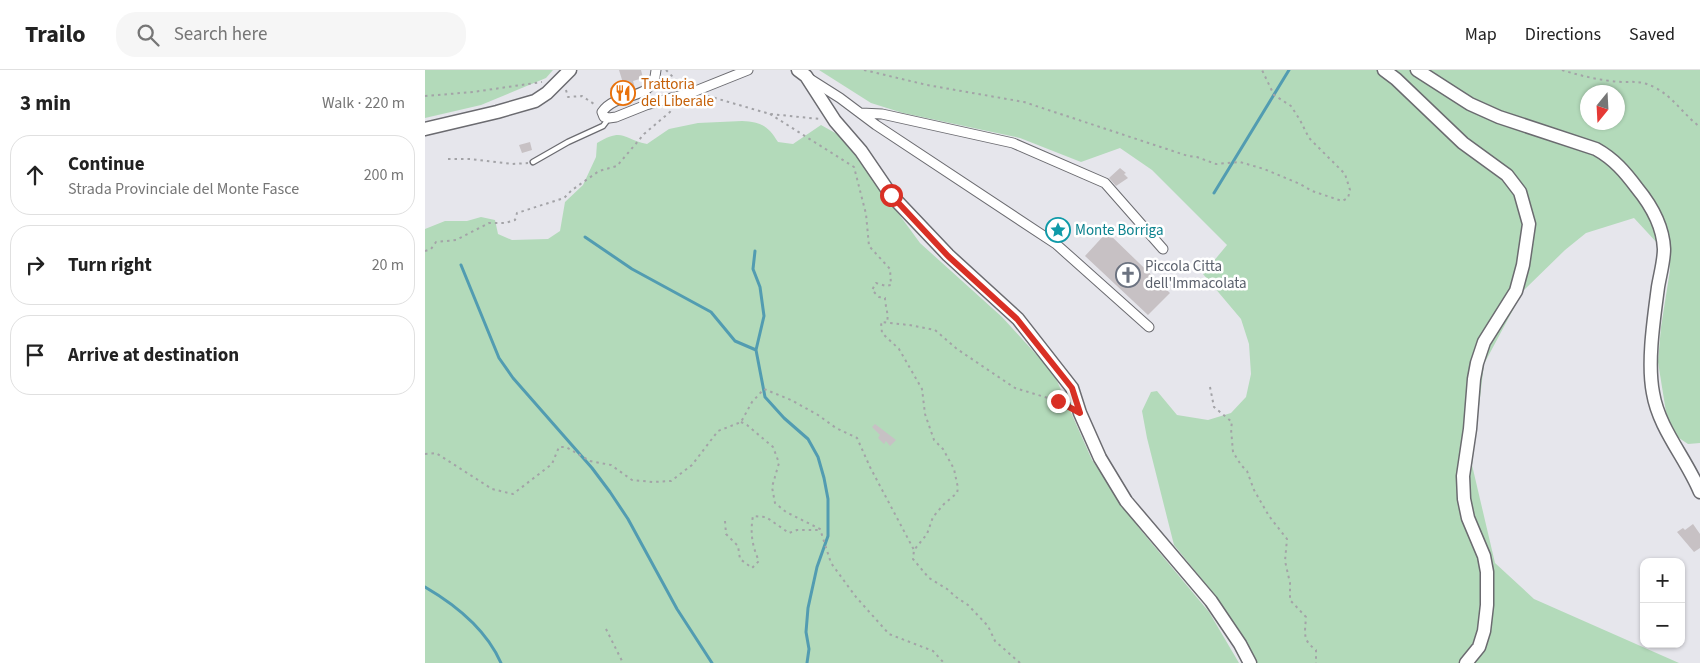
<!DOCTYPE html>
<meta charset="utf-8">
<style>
:root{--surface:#fff;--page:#f6f6f6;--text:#222;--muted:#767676;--line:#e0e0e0}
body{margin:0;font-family:"Source Sans 3",sans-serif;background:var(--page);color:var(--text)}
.controls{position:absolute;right:15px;bottom:15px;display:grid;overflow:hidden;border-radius:10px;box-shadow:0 1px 4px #0004}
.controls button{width:45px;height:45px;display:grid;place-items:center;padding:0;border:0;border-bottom:1px solid var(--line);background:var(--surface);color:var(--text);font:25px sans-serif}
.compass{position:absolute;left:1155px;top:15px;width:45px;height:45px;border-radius:50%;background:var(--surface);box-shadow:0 1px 4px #0004;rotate:198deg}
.stop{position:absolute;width:15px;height:15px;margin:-11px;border:4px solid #d93025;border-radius:50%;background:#fff}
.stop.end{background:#d93025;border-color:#fff;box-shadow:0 1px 5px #0008}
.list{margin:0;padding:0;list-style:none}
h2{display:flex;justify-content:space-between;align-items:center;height:65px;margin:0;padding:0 20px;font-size:21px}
h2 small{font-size:16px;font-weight:400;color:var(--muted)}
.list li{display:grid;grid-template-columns:32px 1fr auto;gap:15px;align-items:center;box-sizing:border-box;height:80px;margin:0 10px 10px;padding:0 10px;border:1px solid var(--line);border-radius:20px}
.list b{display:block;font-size:19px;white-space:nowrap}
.list p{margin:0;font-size:16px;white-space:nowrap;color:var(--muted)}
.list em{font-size:16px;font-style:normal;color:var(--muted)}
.icon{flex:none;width:28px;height:28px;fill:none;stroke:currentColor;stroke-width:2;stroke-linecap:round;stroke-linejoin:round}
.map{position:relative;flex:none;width:1275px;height:593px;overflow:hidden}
header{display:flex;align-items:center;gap:30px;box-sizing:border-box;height:70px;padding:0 25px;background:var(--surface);border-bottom:1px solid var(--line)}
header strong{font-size:24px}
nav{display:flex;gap:28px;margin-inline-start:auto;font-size:18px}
.search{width:350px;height:45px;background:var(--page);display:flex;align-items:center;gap:12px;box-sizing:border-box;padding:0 18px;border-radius:20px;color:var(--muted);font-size:19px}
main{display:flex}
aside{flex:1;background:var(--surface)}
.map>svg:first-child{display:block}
</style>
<header>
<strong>Trailo</strong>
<div class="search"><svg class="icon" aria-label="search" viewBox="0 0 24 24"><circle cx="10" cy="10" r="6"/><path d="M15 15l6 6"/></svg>Search here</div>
<nav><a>Map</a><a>Directions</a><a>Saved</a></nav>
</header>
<main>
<aside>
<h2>3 min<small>Walk · 220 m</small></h2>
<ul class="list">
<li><svg class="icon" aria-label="ahead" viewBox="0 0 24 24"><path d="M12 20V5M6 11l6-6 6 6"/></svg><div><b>Continue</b><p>Strada Provinciale del Monte Fasce</p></div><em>200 m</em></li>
<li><svg class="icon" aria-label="right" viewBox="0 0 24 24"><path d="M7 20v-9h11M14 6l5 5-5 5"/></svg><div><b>Turn right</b></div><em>20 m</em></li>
<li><svg class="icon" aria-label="arrive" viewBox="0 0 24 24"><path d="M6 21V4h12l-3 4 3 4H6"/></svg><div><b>Arrive at destination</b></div></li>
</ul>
</aside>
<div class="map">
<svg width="1275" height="593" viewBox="0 0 1275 593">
<rect width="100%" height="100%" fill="#e6e6ec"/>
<path fill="#b3daba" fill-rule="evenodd" d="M0 0H128L121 8 56 35 0 48Z
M394 0H1275V373L1263 374 1251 366 1245 354 1241 342 1233 292 1236 257 1245 200 1244 177 1234 175 1209 148 1161 163 1140 180 1098 221 1059 294 1047 395 1070 493 1109 529 1254 593H831L784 518 749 475 722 368 717 341 726 322 732 321 752 345 783 350 806 343 821 327 826 304 824 274 816 249 778 204 802 175 727 100 695 78 656 92 595 68 478 43 446 33ZM1162 22H1192V52H1162Z
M317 51C337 52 343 56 353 72L368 74 396 55 412 64 435 91 495 173 577 247 629 304 667 390 714 458 784 542 814 593H0V159L20 151H42L56 147 70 150 73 164 87 170 123 169 135 161 140 132 158 115 171 87 172 73C199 57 197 69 222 74L244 59 273 53Z"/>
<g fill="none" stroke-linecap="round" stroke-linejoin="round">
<path stroke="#529cb1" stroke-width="3" d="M789 123 864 0
M160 167 207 199 286 242 310 271 331 280
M330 181 328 199 335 217 339 246 331 280 340 327 359 348 383 369 393 387 399 408 403 429V466L392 497 383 538 381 562 384 579 382 593
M36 195 74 288 88 308 167 398 185 422 203 449 252 539 287 593
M0 517C31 535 61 559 76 593"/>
</g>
<path fill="#c7c1c4" d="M194 0H216L218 8 208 11 210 18 187 26 185 18 198 13Z
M105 72 107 80 97 83 94 75Z
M695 98 701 103 699 104 703 108 691 116 684 108Z
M682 162 745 223 723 245 660 186Z
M450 354 471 370 465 376 461 371 459 374 453 368 455 365 447 357Z
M1268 454 1275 464V478L1269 482 1252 462 1258 458 1260 460Z"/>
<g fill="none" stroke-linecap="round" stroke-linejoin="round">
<defs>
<path id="lane" d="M108 92 143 72 178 56 184 48"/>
<path id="street" d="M231 0C229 33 192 20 177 42L179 47 184 48 191 47 221 35 268 22 323 0
M385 9 415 28 451 55 631 174 724 257
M436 43 457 44 588 73 680 113 738 179"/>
<path id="secondary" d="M373 0 381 6 410 51 436 81 466 125 523 185 593 249 647 318 655 343 675 388 701 431 786 531 815 574 825 593
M959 0 971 9 1038 73 1082 105 1095 122 1104 154 1098 195 1091 221 1059 272 1052 293 1049 309 1045 359 1038 406 1039 429 1043 448 1059 486 1062 502V535L1059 561 1054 577 1041 593
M992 0 1045 34 1074 47 1171 79C1189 89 1200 102 1212 118 1226 135 1238 156 1239 179 1239 191 1235 205 1233 217 1229 248 1222 292 1228 323 1234 359 1261 388 1275 422
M0 59 72 42 110 31 122 23 145 0"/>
</defs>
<use href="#lane" stroke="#6b6b70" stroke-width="7"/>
<use href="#street" stroke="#6b6b70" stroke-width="11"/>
<use href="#secondary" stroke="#6b6b70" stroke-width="15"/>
<path stroke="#a3a3a7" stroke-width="2" stroke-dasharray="2.5 4" stroke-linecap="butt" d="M241 0 257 16
M439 0 502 15 599 32 763 86 772 87 791 94 815 92 839 99 875 114 887 121 917 131 923 128 925 120 920 104 884 68 875 50 866 36 849 25 837 0
M1137 0C1153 5 1169 9 1186 11 1205 14 1212 8 1231 18 1249 28 1259 45 1275 57
M141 20 143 27 157 26 169 34H172
M0 26 48 22 117 12
M283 26 345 44 395 49
M345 44 429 97 441 144 444 176 465 199 466 215 461 216 451 213 447 220 454 227 460 228C460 236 464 244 462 252
M23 89H45L87 94 103 93
M0 181 6 179 11 172 31 170 64 153H80L90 150 92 143 139 128 147 120 174 101 192 96 219 64 245 42 247 37
M785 317 789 337 807 352 806 359 808 382 816 395 822 401 829 420 844 446 862 469 860 491 865 513V530L881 547C880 563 877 570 891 580V593
M316 352 322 355 348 377 354 393 347 417 350 433 361 442 395 459 406 493 431 527 464 564 508 581 519 593
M0 384 11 383 67 419 88 424 127 394 134 377H141L165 391 186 395 207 410 228 412 246 411 267 395 293 361 316 352 327 332 339 319 366 330 393 345 411 358 432 368 445 397 489 480
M300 451 301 464 313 476 315 489 327 498 334 491C327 476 325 462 328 446L341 447 364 463 372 460H393
M181 559 198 593
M595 593 570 571 563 556 543 535 531 527 522 519 504 508 488 489 489 480 502 464 508 447 519 434 532 423 533 418 529 399 518 379 509 370 500 344 497 319 474 279 457 263 456 252 484 255 510 260 532 279 590 318 633 331 640 335"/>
<use href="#lane" stroke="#fff" stroke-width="4.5"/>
<use href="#street" stroke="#fff" stroke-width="9"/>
<use href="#secondary" stroke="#fff" stroke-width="12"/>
</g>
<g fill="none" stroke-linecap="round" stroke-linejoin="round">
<path stroke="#d93025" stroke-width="6" d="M466 125 523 186 592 249 647 318 655 343 633 331"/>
</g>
<defs>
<symbol id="restaurant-ring" viewBox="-11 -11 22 22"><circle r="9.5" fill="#fff" stroke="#e8710a" stroke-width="1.5"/><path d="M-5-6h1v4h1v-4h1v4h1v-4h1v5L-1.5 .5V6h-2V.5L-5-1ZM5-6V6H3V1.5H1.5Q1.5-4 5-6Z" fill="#e8710a"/></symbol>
<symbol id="sight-ring" viewBox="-11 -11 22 22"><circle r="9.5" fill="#fff" stroke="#0f9aa8" stroke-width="1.5"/><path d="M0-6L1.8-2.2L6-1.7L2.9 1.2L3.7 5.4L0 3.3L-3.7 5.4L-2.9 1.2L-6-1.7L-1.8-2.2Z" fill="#0f9aa8"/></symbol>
<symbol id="church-ring" viewBox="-11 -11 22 22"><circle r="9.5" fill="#fff" stroke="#6b7280" stroke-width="1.5"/><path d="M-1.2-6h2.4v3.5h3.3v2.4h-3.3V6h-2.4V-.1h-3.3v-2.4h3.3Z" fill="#6b7280"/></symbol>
</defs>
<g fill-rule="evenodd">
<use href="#restaurant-ring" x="184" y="9" width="28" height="28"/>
<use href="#sight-ring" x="619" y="146" width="28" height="28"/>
<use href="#church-ring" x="689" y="191" width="28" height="28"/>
</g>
<g text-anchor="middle" stroke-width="5" stroke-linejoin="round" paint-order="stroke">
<g font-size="15" fill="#c56008" stroke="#fff" text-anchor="start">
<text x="216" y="19">Trattoria<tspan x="216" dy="17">del Liberale</tspan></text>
</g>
<g font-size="15" fill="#0d838f" stroke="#fff" text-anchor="start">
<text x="650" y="165">Monte Borriga</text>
</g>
<g font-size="15" fill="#5b616d" stroke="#fff" text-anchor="start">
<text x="720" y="201">Piccola Citta<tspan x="720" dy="17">dell'Immacolata</tspan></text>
</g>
</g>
</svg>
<div class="controls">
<button>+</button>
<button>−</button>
</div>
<svg class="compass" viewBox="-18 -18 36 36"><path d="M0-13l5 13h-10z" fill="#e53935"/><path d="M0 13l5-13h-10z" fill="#767676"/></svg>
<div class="stop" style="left:466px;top:125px"></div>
<div class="stop end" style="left:633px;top:331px"></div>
</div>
</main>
